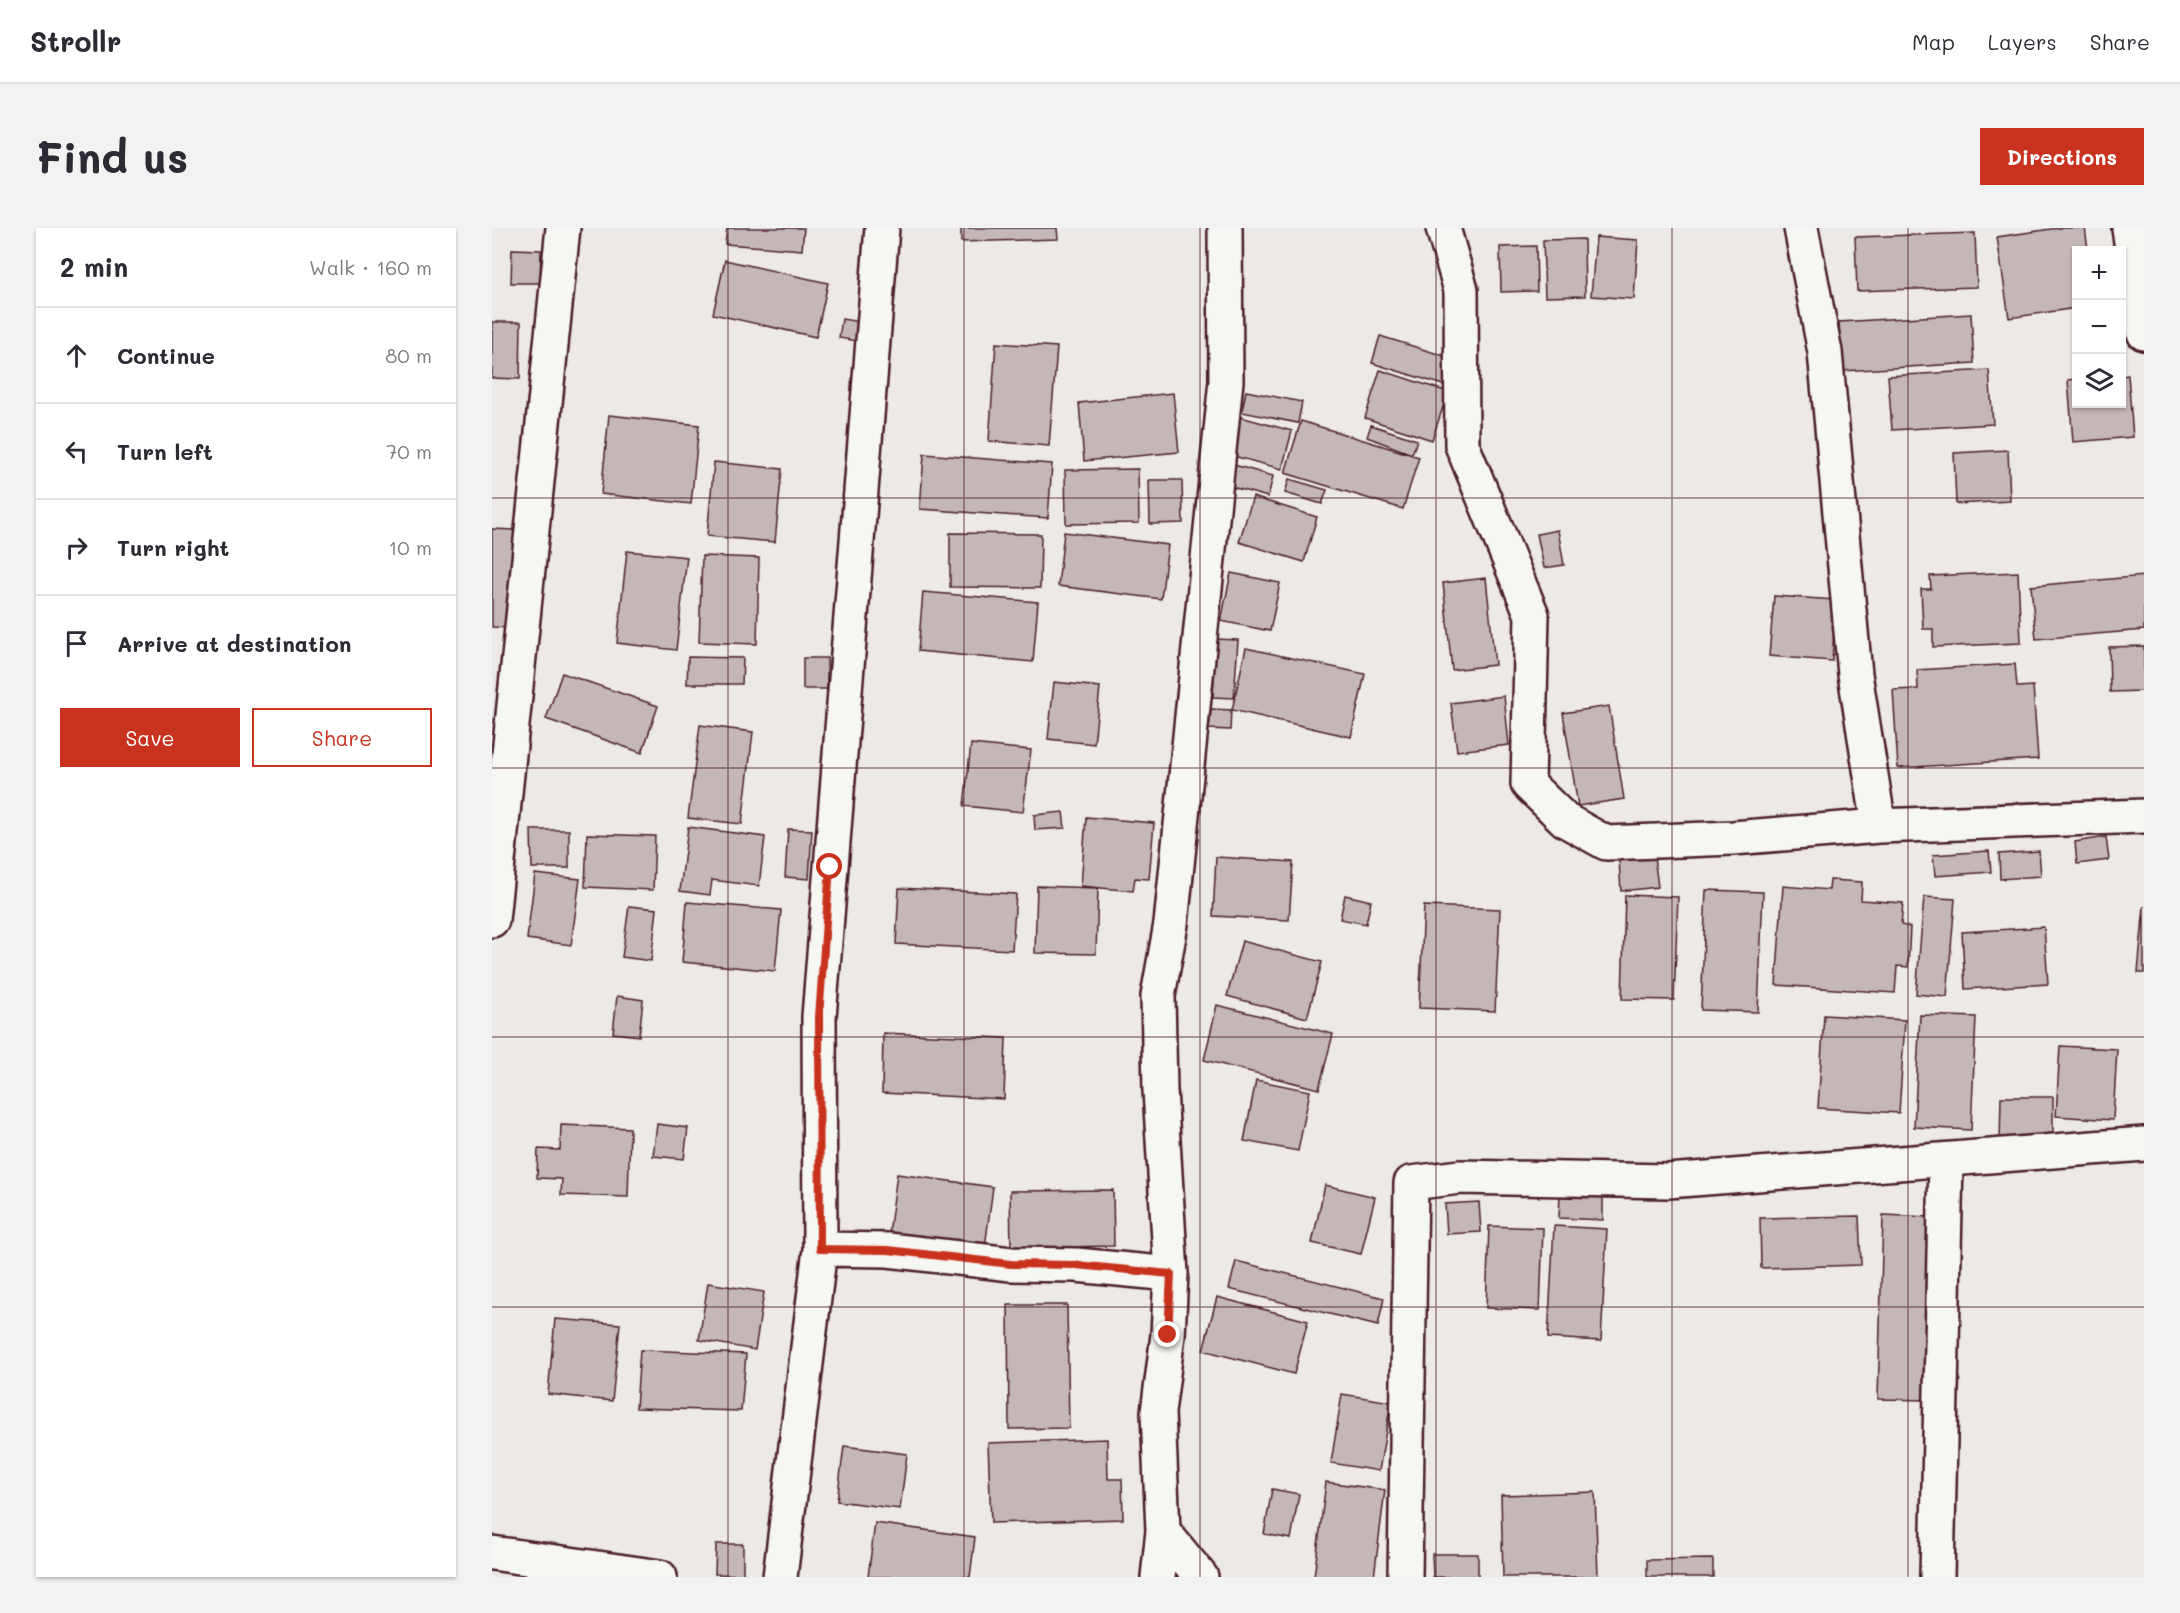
<!DOCTYPE html>
<meta charset="utf-8">
<style>
:root{--surface:#fff;--page:#f2f2f3;--text:#2b2b33;--muted:#7c7c81;--line:#e1e1e2;--accent:#c8321e}
body{margin:0;font-family:Mali,sans-serif;background:var(--page);color:var(--text)}
.controls{position:absolute;right:18px;top:18px;display:grid;overflow:hidden;border-radius:0px;box-shadow:0 2px 4px #0004}
.controls button{width:54px;height:54px;display:grid;place-items:center;padding:0;border:0;border-bottom:2px solid var(--line);background:var(--surface);color:var(--text);font:30px sans-serif}
.stop{position:absolute;width:18px;height:18px;margin:-14px;border:4px solid #c8321e;border-radius:50%;background:#fff}
.stop.end{background:#c8321e;border-color:#fff;box-shadow:0 2px 6px #0008}
.list{margin:0;padding:0;list-style:none}
h2{display:flex;justify-content:space-between;align-items:center;height:78px;margin:0;padding:0 24px;font-size:26px}
h2 small{font-size:20px;font-weight:400;color:var(--muted)}
.list li{display:grid;grid-template-columns:39px 1fr auto;gap:18px;align-items:center;box-sizing:border-box;height:96px;padding:0 24px;border-top:2px solid var(--line)}
.list b{display:block;font-size:22px;white-space:nowrap}
.list em{font-size:20px;font-style:normal;color:var(--muted)}
.actions{display:flex;gap:12px;padding:18px 24px}
.actions a{flex:1;padding:14px 0;border:2px solid var(--accent);border-radius:0px;text-align:center;font-size:21px;color:var(--accent)}
.actions .main{background:var(--accent);color:#fff}
.icon{flex:none;width:33px;height:33px;fill:none;stroke:currentColor;stroke-width:2;stroke-linecap:round;stroke-linejoin:round}
.map{position:relative;flex:none;width:1652px;height:1349px;overflow:hidden;border-radius:0px}
header{display:flex;align-items:center;gap:36px;box-sizing:border-box;height:84px;padding:0 30px;background:var(--surface);border-bottom:2px solid var(--line)}
header strong{font-size:28px}
nav{display:flex;gap:33px;margin-inline-start:auto;font-size:21px}
.intro{display:flex;align-items:center;justify-content:space-between;box-sizing:border-box;height:144px;padding:0 36px}
h1{margin:0;font-size:42px}
.button{padding:15px 27px;border-radius:0px;background:var(--accent);color:#fff;font-size:21px;font-weight:700}
main{display:flex;gap:36px;padding:0 36px}
aside{flex:1;background:var(--surface);border-radius:0px;box-shadow:0 2px 4px #0004}
.map>svg:first-child{display:block}
</style>
<header>
<strong>Strollr</strong>
<nav><a>Map</a><a>Layers</a><a>Share</a></nav>
</header>
<div class="intro"><h1>Find us</h1><a class="button">Directions</a></div>
<main>
<aside>
<h2>2 min<small>Walk · 160 m</small></h2>
<ul class="list">
<li><svg class="icon" aria-label="ahead" viewBox="0 0 24 24"><path d="M12 20V5M6 11l6-6 6 6"/></svg><div><b>Continue</b></div><em>80 m</em></li>
<li><svg class="icon" aria-label="left" viewBox="0 0 24 24"><path d="M17 20v-9H6M10 6l-5 5 5 5"/></svg><div><b>Turn left</b></div><em>70 m</em></li>
<li><svg class="icon" aria-label="right" viewBox="0 0 24 24"><path d="M7 20v-9h11M14 6l5 5-5 5"/></svg><div><b>Turn right</b></div><em>10 m</em></li>
<li><svg class="icon" aria-label="arrive" viewBox="0 0 24 24"><path d="M6 21V4h12l-3 4 3 4H6"/></svg><div><b>Arrive at destination</b></div></li>
</ul>
<div class="actions"><a class="main">Save</a><a>Share</a></div>
</aside>
<div class="map">
<svg width="1652" height="1349" viewBox="0 0 1652 1349">
<rect width="100%" height="100%" fill="#ece9e6"/>
<filter id="ink" filterUnits="userSpaceOnUse"><feTurbulence type="fractalNoise" baseFrequency=".0167" numOctaves="2"/><feDisplacementMap in="SourceGraphic" scale="12" xChannelSelector="R" yChannelSelector="G"/><feConvolveMatrix kernelMatrix="1 2 1 2 8 2 1 2 1" color-interpolation-filters="sRGB"/></filter>
<g filter="url(#ink)">
<path fill="#c4b7b7" stroke="#4a1f2b" stroke-width="1.5" d="M235 0H312L310 22 233 16Z
M469 0H565L566 11 469 14Z
M1566 0H1593L1596 22H1584V80L1517 90 1505 9Z
M1483 5 1485 59 1365 63 1363 9Z
M1104 9 1146 12 1142 71 1099 68Z
M1092 11 1093 68 1053 69 1051 12Z
M1044 18 1045 63 1009 64 1008 19Z
M20 21 49 22 48 55H19Z
M233 32 336 55 324 109 221 86Z
M1479 86 1482 135 1350 143 1347 94Z
M350 91 374 95 371 114 347 110Z
M0 94H29L28 151 0 150Z
M888 108 959 130 951 157 880 135Z
M504 115 565 119 557 218 497 213Z
M888 142 956 164 940 212 873 190Z
M1497 142 1501 196 1400 202 1396 148Z
M1636 147 1641 209 1581 214 1576 152 1584 151V176H1630V148Z
M754 163 810 174 806 195 750 184Z
M681 165 687 224 592 233 587 175Z
M117 187 207 197 199 276 109 266Z
M745 188 800 203 790 241 734 226Z
M809 193 927 229 911 281 793 245Z
M879 197 925 212 920 226 875 209Z
M1516 222 1518 273 1464 276 1462 225Z
M432 226 560 236 556 290 428 281Z
M222 234 290 241 283 314 215 308Z
M742 237 781 248 776 269 736 258Z
M646 241 647 295 574 296 573 242Z
M797 251 835 262 830 276 793 265Z
M657 252H690L691 295 658 296Z
M761 269 825 289 812 334 747 314Z
M0 301 23 302 19 400 0 399Z
M1066 302 1072 337 1052 340 1045 306Z
M572 304 676 317 669 371 566 358Z
M458 305 549 306 548 360 458 359Z
M135 323 195 329 184 422 125 415Z
M210 328 267 330 265 416 207 414Z
M1526 344 1529 415 1441 419V401H1431L1429 361H1439L1438 348Z
M739 345 788 355 778 403 729 393Z
M1652 348V402L1544 411 1539 358Z
M994 350 1003 437 960 442 951 355Z
M431 364 546 374 541 434 426 423Z
M1282 368 1344 372 1340 433 1277 428Z
M724 411 746 412 742 470 721 469Z
M1652 418V463L1618 464 1617 419Z
M754 420 873 446 859 509 740 482Z
M196 429 251 430 250 456H195Z
M311 430H335V461H311Z
M1523 436 1525 459 1541 458 1546 531 1406 540 1401 462 1426 461 1425 442Z
M70 445 166 478 150 525 54 491Z
M562 454 608 459 602 516 556 511Z
M1012 468 1017 517 965 523 959 475Z
M1117 478 1132 571 1086 578 1071 485Z
M719 481 739 482 738 502 717 501Z
M208 497 261 504 250 596 196 590Z
M479 516 539 522 531 584 472 578Z
M571 584 573 600 543 602 542 587Z
M594 589 662 595 657 651 643 650 641 663 589 658Z
M196 599 273 609 267 658 220 652 218 667 188 663Z
M296 601 320 602 317 651 293 649Z
M39 602H77V640H40Z
M95 606 163 608 161 662 93 659Z
M1614 609 1617 632 1585 636 1583 614Z
M1497 623 1499 644 1443 648 1441 627Z
M1547 623 1549 648 1508 651 1507 626Z
M1162 628 1166 659 1129 663 1127 632Z
M724 629 801 634 797 692 721 688Z
M43 646 88 651 79 717 35 711Z
M1338 652 1370 654 1369 672 1411 675 1409 697 1418 699 1416 739 1405 738 1403 765 1284 757 1291 658 1337 662Z
M545 658 606 660 604 726 543 725Z
M407 660 524 666 520 722 404 716Z
M1214 662 1271 664 1266 784 1209 782Z
M853 667 879 673 874 696 848 691Z
M1133 667 1186 669 1182 772 1130 771Z
M1432 669 1463 671 1455 769 1424 766Z
M195 674 289 682 283 743 190 734Z
M137 678 165 681 159 733 130 729Z
M932 678 1008 681 1003 783 927 780Z
M1652 678V745H1646Z
M1552 699 1556 756 1473 761 1470 704Z
M750 713 830 734 815 790 735 768Z
M125 768 151 772 147 808 121 805Z
M725 777 841 806 827 861 712 832Z
M1332 787 1413 792 1407 885 1326 880Z
M1428 787 1484 789 1479 902 1422 899Z
M391 805 514 810 512 871 390 865Z
M1568 818 1625 821 1621 892 1564 888Z
M764 852 818 863 806 923 752 913Z
M1509 869H1561V916H1508Z
M165 896 196 900 192 931 161 928Z
M69 897 138 900 136 969 69 967 70 951 45 950 46 921 68 922Z
M405 946 501 959 493 1019 397 1006Z
M833 957 883 969 869 1026 820 1015Z
M621 962 622 1018 519 1020 518 963Z
M1068 966 1111 967V992L1067 990Z
M987 974 989 1004 955 1006 953 976Z
M1391 987 1439 989 1435 1172 1386 1171Z
M1367 988 1369 1037 1269 1040 1268 990Z
M997 998 1051 1000 1048 1082 994 1080Z
M1062 998 1115 1001 1109 1113 1056 1110Z
M744 1033 892 1070 886 1098 737 1061Z
M216 1055 272 1064 263 1122 207 1112Z
M725 1069 816 1093 802 1146 711 1122Z
M516 1077H575L577 1200 517 1201Z
M63 1091 128 1096 120 1173 56 1166Z
M148 1122 254 1126 249 1183 144 1180Z
M850 1166 899 1174 887 1243 839 1235Z
M615 1211 616 1251H630L631 1291 499 1295 496 1215Z
M352 1218 415 1226 408 1281 345 1273Z
M834 1254 893 1262 882 1349H822Z
M780 1261 807 1266 799 1311 772 1306Z
M1103 1264 1106 1349H1011L1009 1267Z
M383 1295 483 1309 478 1349H376Z
M224 1316H251V1347L223 1346Z
M940 1326H986V1349H941Z
M1221 1331V1349H1155V1332Z"/>
<g fill="none" stroke-linecap="round" stroke-linejoin="round">
<defs>
<path id="street" d="M951 0 969 62 970 217 1040 387 1036 556 1073 592 1114 615 1241 610 1387 598 1652 588
M1309 0 1333 124 1363 446 1387 598
M1637 0 1652 105
M0 692 71 0
M328 1021 396 1022 519 1036 584 1037 679 1046
M671 1303 709 1349
M0 1325 168 1349
M288 1349 328 1021 327 789 390 0
M666 1349 671 1303 666 1184 676 1107 679 1046 668 862 666 768 679 696 734 153 733 0
M913 1349 919 955 968 949 1176 953 1652 916
M1445 1349 1454 932"/>
</defs>
<use href="#street" stroke="#4a1f2b" stroke-width="38"/>
<use href="#street" stroke="#f6f6f2" stroke-width="33"/>
</g>
</g>
<g fill="none" stroke-linecap="round" stroke-linejoin="round" filter="url(#ink)">
<path stroke="#c8321e" stroke-width="8" d="M338 639 327 789 328 1021 396 1022 519 1036 584 1037 679 1046 676 1107"/>
</g>
<path fill="none" stroke="#4a1f2b" stroke-width="1.5" stroke-opacity="0.55" d="M236 0V1349M472 0V1349M708 0V1349M944 0V1349M1180 0V1349M1416 0V1349M0 270H1652M0 540H1652M0 809H1652M0 1079H1652"/>
</svg>
<div class="controls">
<button>+</button>
<button>−</button>
<button><svg class="icon" aria-label="layers" viewBox="0 0 24 24"><path d="M12 4l9 5-9 5-9-5zM3 14l9 5 9-5"/></svg></button>
</div>
<div class="stop" style="left:338px;top:639px"></div>
<div class="stop end" style="left:676px;top:1107px"></div>
</div>
</main>
